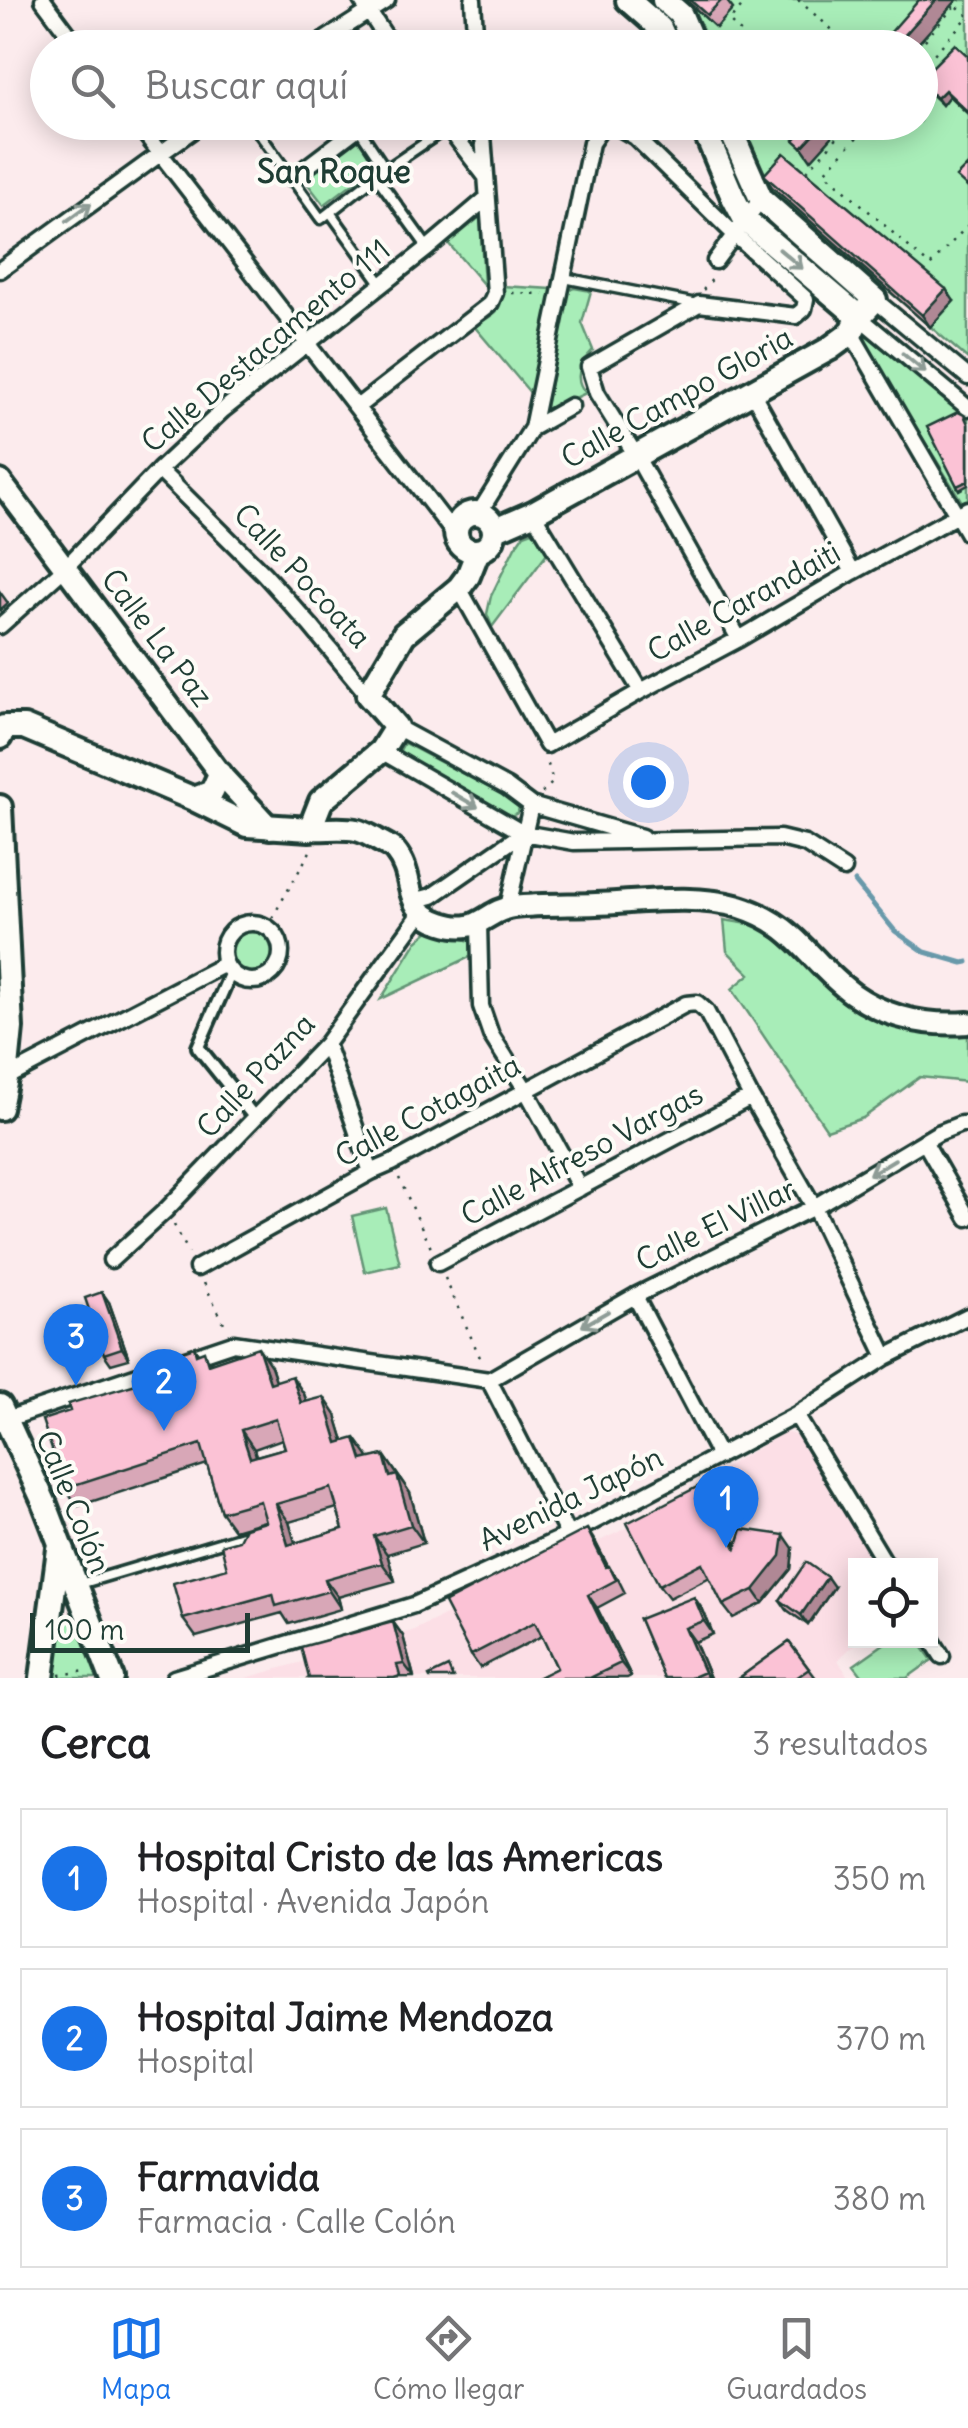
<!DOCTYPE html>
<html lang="es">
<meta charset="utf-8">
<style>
:root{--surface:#fff;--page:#f6f6f6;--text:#202124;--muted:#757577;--line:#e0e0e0;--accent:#1a73e8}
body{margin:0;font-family:Delius,sans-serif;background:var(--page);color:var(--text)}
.controls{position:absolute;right:30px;bottom:30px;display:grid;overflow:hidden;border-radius:0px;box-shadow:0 5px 25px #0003}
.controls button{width:90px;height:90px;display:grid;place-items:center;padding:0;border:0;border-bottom:2px solid var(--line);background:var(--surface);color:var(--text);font:50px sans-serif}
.scale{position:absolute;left:30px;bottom:25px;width:220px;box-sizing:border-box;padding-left:10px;border:5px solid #1f3d34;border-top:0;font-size:28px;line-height:35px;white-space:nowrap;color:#1f3d34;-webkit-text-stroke:8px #fdfcf7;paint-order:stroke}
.you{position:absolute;left:648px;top:782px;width:35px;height:35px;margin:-25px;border:8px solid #fff;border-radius:50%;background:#1a73e8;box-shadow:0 0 0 15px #1a73e833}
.badge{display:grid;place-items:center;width:65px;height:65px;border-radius:50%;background:var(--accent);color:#fff;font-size:32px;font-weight:700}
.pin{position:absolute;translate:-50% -82px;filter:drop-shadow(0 2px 5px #0008)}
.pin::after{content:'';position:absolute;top:52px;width:35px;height:30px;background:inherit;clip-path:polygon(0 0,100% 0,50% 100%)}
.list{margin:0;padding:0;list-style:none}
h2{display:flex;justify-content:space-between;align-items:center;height:130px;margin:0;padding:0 40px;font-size:42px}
h2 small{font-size:32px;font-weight:400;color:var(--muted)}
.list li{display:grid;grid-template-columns:65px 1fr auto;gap:30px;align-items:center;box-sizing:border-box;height:140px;margin:0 20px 20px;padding:0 20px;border:2px solid var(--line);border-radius:0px}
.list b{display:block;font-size:38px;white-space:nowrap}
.list p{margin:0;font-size:32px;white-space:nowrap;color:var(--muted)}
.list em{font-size:32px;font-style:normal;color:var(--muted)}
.icon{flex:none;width:55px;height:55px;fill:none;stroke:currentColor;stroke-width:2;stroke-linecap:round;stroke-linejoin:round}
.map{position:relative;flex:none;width:968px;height:1678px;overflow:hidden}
.search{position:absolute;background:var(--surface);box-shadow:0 5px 25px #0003;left:30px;right:30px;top:30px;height:110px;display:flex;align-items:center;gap:25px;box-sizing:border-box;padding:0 35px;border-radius:55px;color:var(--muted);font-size:38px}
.sheet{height:610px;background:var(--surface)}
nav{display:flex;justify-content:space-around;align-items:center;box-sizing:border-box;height:140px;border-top:2px solid var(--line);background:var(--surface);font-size:28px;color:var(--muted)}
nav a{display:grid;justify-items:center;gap:5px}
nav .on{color:var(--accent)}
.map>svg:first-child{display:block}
</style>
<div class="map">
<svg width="968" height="1678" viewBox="0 0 968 1678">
<rect width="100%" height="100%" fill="#fcebed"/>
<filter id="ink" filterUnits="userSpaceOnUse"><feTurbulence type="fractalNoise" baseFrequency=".01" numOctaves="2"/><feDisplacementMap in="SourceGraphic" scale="20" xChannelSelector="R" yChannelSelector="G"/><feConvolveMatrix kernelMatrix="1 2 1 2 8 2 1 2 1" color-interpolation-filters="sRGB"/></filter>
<g filter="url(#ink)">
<path fill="#fcdfe6" d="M785 1432 797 1436 879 1565 856 1566V1640L858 1641 838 1660 849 1678H246L412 1631 633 1525 637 1530 713 1491 707 1478Z"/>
<path fill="#a8edb8" stroke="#649576" stroke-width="2.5" d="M686 0H968V359L770 189 741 123 920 122V48L710 47 692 5Z
M359 138 378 164 324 205 304 179Z
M480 217 484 285 448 243Z
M502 286 552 289 532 395 474 326C496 313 503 313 502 286Z
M574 288 591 291 582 323 593 350C581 362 572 378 586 393L545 412 569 290Z
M865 331 968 418V500L962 502 867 348Z
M535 530 550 550 492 627 487 614 491 596 515 547 524 534Z
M404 743 517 802 519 809 516 814 510 816 399 752Z
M724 920 761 926 857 1010 913 1033 961 1036 968 1034V1082L920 1077 863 1118 827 1130 732 989 750 974 727 951Z
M229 950a22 22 0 1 1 44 0a22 22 0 1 1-44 0Z
M431 929 470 941 474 955 381 999 417 941Z
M386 1208 400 1264 365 1272 352 1216Z
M69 1618 75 1622 96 1669 97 1678H50L58 1619Z
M888 1641H918L932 1660 907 1678H864L854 1665Z"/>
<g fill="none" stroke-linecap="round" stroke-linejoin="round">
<path stroke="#6899aa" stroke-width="5" d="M855 882 895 931 925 952 963 963 968 962"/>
<defs>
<path id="service" d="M251 122 321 219 330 212 381 283
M357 126 381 162 376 176 428 248
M330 212 376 176 447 128
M564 278 697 304
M80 1584 249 1534"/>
<path id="pedestrian" d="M231 972 198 1047 255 1118"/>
<path id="minor" d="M43 0 79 48
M361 0 393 48
M473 0 476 48
M312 48 387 0
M136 122 456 536
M444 122 486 177
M635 137 649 122
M292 178 358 128
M715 261 761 199
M0 270 204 122
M875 300 968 377
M859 317 968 408
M851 333 968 534
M752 392 853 572
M357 407 490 304 495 293 482 122
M532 428 571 406
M159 470 264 574 310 625 368 695
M479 513 532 428 591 143 600 130 613 124 635 137 734 234 806 299 804 309 796 316 699 304 589 367 597 393 635 454 739 639
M533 513 641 691
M459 588 547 745 641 691 739 639 853 572 968 509
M0 626 66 567 159 470 223 410 428 248 487 198
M396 727 507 787 531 805 642 837
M381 751 523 833 574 842 780 838 805 844 844 869
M413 901 432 896 523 833
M508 907 531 805
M223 952a29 29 0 1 1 58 0a29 29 0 1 1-58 0Z
M479 924 481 1006 491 1035 526 1090 580 1188
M326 1044 371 1172
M6 1078 225 964
M924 1141 968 1218
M111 1260 166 1210 326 1044 421 913
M438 1263 751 1097
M197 1268 371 1172 392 1163 686 1004 697 1003 706 1011 751 1097 814 1207 886 1357
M635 1296 719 1456
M489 1380 635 1296 814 1207 938 1133 961 1124H968
M489 1380 568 1535
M796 1415 887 1566
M1 1421 233 1343 489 1380
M930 1637 942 1656
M174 1678 414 1605 568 1535 796 1415 886 1357 968 1316"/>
<path id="secondary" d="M0 481 220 774 270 828
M310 829C325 830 342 827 356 830 363 831 370 836 376 839 382 843 391 846 395 851 418 879 399 909 442 923 480 936 485 910 513 907 540 904 569 905 596 904 642 902 695 894 740 907 798 925 809 962 853 994 887 1018 927 1026 968 1023"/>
<path id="primary" d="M628 0 660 28 669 48
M664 0 681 15 695 48
M701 122 733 197 745 220 859 317
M456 532a19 19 0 1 1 38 0a19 19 0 1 1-38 0Z
M494 530 533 513 829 349 851 333 859 317 875 300 761 199 727 122
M0 737 4 727H24L194 799 247 825 310 829 321 801 381 751 396 727 368 695 404 634 459 588 468 576 478 551
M194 799 212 792 220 774
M0 807 11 1028 6 1078 0 1108
M0 1406 44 1502 112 1678
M42 1678 59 1549"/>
</defs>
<use href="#service" stroke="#1f3d34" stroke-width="15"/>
<use href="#pedestrian" stroke="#1f3d34" stroke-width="18"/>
<use href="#minor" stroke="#1f3d34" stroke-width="21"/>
<use href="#secondary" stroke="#1f3d34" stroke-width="28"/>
<use href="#primary" stroke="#1f3d34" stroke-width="30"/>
<path stroke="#1f3d34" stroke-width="2.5" stroke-dasharray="2.5 8" stroke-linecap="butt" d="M748 0 729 21 757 48
M798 0 844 40
M950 0 968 16
M918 48 960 0
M920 69 968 17
M871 122 825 172 930 266 968 225
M807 171 851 122
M703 290 714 277
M512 293 544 294
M542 793 553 782 547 761
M267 927 312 848
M399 1178 431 1248
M174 1225 189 1253
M445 1278 482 1362
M204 1283 227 1329
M59 1675 86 1671"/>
<use href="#service" stroke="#fdfcf7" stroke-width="8"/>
<use href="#pedestrian" stroke="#fdfcf7" stroke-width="10"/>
<use href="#minor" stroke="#fdfcf7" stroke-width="14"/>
<use href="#secondary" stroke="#fdfcf7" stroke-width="20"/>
<use href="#primary" stroke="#fdfcf7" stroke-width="22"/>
</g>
<path fill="#d8a7b7" stroke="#1f3d34" stroke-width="2.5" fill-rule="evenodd" d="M686 0H726L733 9 716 28Z
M968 56V114L949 96 942 105 920 84Z
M764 175 954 301 930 327 772 187Z
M968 422V485L959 490 957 486Z
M0 592 8 603 0 610Z
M109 1302 129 1359 111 1364 104 1354Z
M194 1347 198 1353 212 1363 271 1366 276 1381 304 1394 307 1402 336 1415 344 1441 368 1456 369 1459 384 1455 410 1493 424 1543 387 1554 395 1581 338 1597 341 1609 289 1624 282 1613 196 1637 183 1619 227 1568 239 1540 266 1522 265 1521 234 1530 221 1512 207 1464 78 1506 65 1488 148 1384 174 1375ZM282 1439 285 1448 256 1456 254 1449ZM337 1508 343 1529 295 1543 289 1522Z
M703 1484 713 1498 737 1545 793 1548 791 1569 763 1603 733 1618 723 1605 710 1577 669 1598 659 1585Z
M596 1543 608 1566 618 1579 625 1593 597 1608 631 1676 627 1678H537L557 1668 542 1636 480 1668 471 1655Z
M834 1587 808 1625 787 1610 780 1600Z
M703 1610 713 1634 695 1642 710 1678H664L639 1619Z
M393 1622 403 1636 414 1677 309 1678Z
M789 1642 816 1678H739Z"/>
<path fill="#b08895" stroke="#1f3d34" stroke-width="2.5" d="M936 0H957L914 48H893Z
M945 90 949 96 942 105 937 98Z
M825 122H835L839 129 811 160 802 147Z
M946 289 954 301 930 327 922 315Z
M102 1292 109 1302 129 1359 122 1348Z
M258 1347 271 1366 283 1401 270 1383Z
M292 1376 304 1394 314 1422 301 1403Z
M324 1397 336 1415 350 1461 338 1443Z
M241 1430 254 1449 262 1476 250 1458Z
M355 1438 368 1456 375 1479 362 1460Z
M384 1455 410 1493 424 1543 411 1525 390 1477Z
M703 1484 713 1498 745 1561 736 1548Z
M276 1504 289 1522 301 1563 288 1545Z
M587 1529 596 1543 615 1581 606 1567Z
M784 1535 793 1548 791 1569 763 1603 754 1590Z
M374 1536 387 1554 395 1581 382 1563Z
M827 1577 834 1587 808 1625 801 1615Z
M325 1579 338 1597 341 1609 329 1591Z
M588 1595 597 1608 631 1676 621 1663Z
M694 1597 703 1610 713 1634 704 1621Z
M393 1622 403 1636 414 1677 404 1664Z
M685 1628 695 1642 710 1678H708L704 1672Z"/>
<path fill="#fbc2d5" stroke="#1f3d34" stroke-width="2.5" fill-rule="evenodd" d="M690 0H722L707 15Z
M919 0H936L893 48H877Z
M955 44 968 56V112L945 90 937 98 920 83V79Z
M810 122H825L802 147 794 140Z
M784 153 946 289 922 315 764 175Z
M968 165V188L956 177Z
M958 412 964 415 968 424V481L957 486 927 427Z
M102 1292 122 1348 104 1354 85 1298Z
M194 1347 196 1354 204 1351 208 1364 258 1347 270 1383 292 1376 301 1403 324 1397 338 1443 355 1438 362 1460 384 1455 390 1477 397 1475 411 1525 374 1536 382 1563 325 1579 329 1591 276 1606 273 1594 183 1619 173 1583 227 1568 221 1545 239 1540 245 1528 266 1522 260 1501 221 1512 201 1444 65 1488 42 1420 70 1411 68 1404 146 1381 147 1384 174 1375 170 1363 176 1361 174 1354ZM276 1419 285 1448 250 1458 241 1430ZM331 1488 343 1529 288 1545 276 1504Z
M703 1484 736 1548 742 1529 784 1535 781 1556 754 1590 723 1605 702 1563 659 1585 627 1523Z
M587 1529 606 1567 609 1566 616 1580 588 1595 621 1663 590 1678H537L557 1668 535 1622 471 1655 444 1603Z
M806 1562 827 1577 801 1615 780 1600Z
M694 1597 704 1621 685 1628 704 1672 690 1678H664L639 1619Z
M393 1622 404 1664 397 1665 400 1676 394 1678H309L301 1647Z
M789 1642 809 1669 796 1678H739Z
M448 1667 453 1678H430L429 1676Z"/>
<defs><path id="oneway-shaft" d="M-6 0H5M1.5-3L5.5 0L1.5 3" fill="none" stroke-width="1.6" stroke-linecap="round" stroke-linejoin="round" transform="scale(2.5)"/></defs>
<g stroke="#8e9c96">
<use href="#oneway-shaft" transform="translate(79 212) rotate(-36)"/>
<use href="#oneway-shaft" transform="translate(791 259) rotate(40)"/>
<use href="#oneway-shaft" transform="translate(914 363) rotate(40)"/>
<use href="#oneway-shaft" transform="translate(465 800) rotate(30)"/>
<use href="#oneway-shaft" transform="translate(882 1167) rotate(149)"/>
<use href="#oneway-shaft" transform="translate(595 1319) rotate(150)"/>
</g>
</g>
<g text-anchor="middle" stroke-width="8" stroke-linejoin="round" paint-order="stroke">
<g font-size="30" fill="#1f3d34" stroke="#fdfcf7">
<text transform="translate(266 346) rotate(-40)" y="10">Calle Destacamento 111</text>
<text transform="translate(677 398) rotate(-29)" y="10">Calle Campo Gloria</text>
<text transform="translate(302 576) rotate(47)" y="10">Calle Pocoata</text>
<text transform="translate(744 602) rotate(-29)" y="10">Calle Carandaiti</text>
<text transform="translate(157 638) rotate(53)" y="10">Calle La Paz</text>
<text transform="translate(256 1076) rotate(-47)" y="10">Calle Pazna</text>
<text transform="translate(428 1111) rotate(-28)" y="10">Calle Cotagaita</text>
<text transform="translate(582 1155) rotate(-28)" y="10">Calle Alfreso Vargas</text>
<text transform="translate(716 1225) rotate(-26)" y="10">Calle El Villar</text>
<text transform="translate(571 1499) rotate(-26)" y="10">Avenida Japón</text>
<text transform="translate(73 1502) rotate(68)" y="10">Calle Colón</text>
</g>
<g font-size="32" font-weight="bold" fill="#1f3d34" stroke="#fdfcf7">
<text x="334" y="183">San Roque</text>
</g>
</g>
</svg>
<div class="controls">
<button><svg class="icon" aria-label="locate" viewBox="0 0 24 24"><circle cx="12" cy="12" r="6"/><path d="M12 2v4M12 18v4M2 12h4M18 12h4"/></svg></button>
</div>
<div class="scale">100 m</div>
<div class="you"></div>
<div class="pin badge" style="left:726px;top:1548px">1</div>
<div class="pin badge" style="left:164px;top:1431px">2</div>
<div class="pin badge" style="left:76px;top:1386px">3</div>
<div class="search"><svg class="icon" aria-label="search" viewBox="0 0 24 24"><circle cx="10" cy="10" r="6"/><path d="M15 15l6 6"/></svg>Buscar aquí</div>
</div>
<section class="sheet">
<h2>Cerca<small>3 resultados</small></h2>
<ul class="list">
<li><span class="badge">1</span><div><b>Hospital Cristo de las Americas</b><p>Hospital · Avenida Japón</p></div><em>350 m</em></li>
<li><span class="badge">2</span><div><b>Hospital Jaime Mendoza</b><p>Hospital</p></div><em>370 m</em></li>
<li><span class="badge">3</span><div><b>Farmavida</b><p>Farmacia · Calle Colón</p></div><em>380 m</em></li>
</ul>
</section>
<nav>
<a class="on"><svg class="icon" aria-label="map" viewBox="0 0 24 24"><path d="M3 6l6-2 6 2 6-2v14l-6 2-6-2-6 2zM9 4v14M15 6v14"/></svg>Mapa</a>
<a><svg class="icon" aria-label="directions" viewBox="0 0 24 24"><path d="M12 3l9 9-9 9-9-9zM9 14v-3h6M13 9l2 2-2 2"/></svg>Cómo llegar</a>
<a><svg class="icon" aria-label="saved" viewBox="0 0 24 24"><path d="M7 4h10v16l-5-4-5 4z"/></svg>Guardados</a>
</nav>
